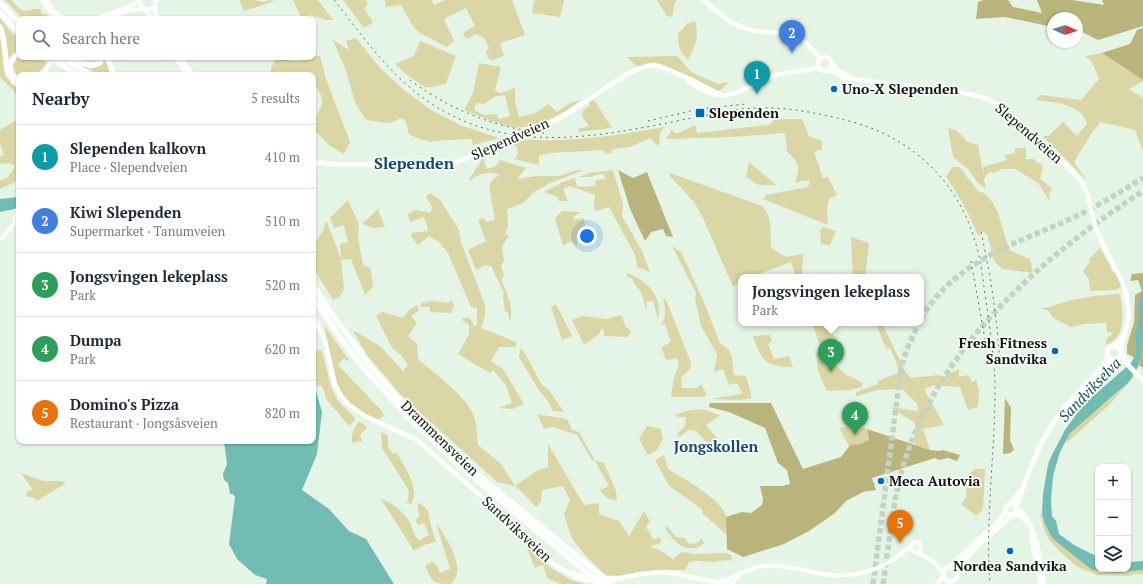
<!DOCTYPE html>
<meta charset="utf-8">
<style>
:root{--surface:#fff;--page:#f6f6f7;--text:#1f2937;--muted:#747a83;--line:#e0e1e3;--accent:#0f766e}
body{margin:0;font-family:"PT Serif",serif;background:var(--page);color:var(--text)}
.controls{position:absolute;right:12px;bottom:12px;display:grid;overflow:hidden;border-radius:8px;box-shadow:0 1px 3px #0004}
.controls button{width:36px;height:36px;display:grid;place-items:center;padding:0;border:0;border-bottom:1px solid var(--line);background:var(--surface);color:var(--text);font:20px sans-serif}
.compass{position:absolute;left:1047px;top:12px;width:36px;height:36px;border-radius:50%;background:var(--surface);box-shadow:0 1px 3px #0004;rotate:93deg}
.you{position:absolute;left:587px;top:236px;width:14px;height:14px;margin:-10px;border:3px solid #fff;border-radius:50%;background:#1a73e8;box-shadow:0 0 0 6px #1a73e833}
.badge{display:grid;place-items:center;width:26px;height:26px;border-radius:50%;background:var(--accent);color:#fff;font-size:13px;font-weight:700}
.pin{position:absolute;translate:-50% -33px;filter:drop-shadow(0 1px 2px #0008)}
.pin::after{content:'';position:absolute;top:21px;width:14px;height:12px;background:inherit;clip-path:polygon(0 0,100% 0,50% 100%)}
.popup{position:absolute;left:738px;top:274px;width:186px;height:52px;box-sizing:border-box;display:grid;place-content:center;border-radius:8px;background:var(--surface);filter:drop-shadow(0 1px 3px #0005);font-size:13px;white-space:nowrap;color:var(--muted)}
.popup b{font-size:15px;color:var(--text)}
.popup::after{content:'';position:absolute;left:50%;top:100%;margin-left:-8px;border:8px solid transparent;border-top-color:var(--surface)}
.list{margin:0;padding:0;list-style:none}
h2{display:flex;justify-content:space-between;align-items:center;height:52px;margin:0;padding:0 16px;font-size:17px}
h2 small{font-size:13px;font-weight:400;color:var(--muted)}
.list li{display:grid;grid-template-columns:26px 1fr auto;gap:12px;align-items:center;box-sizing:border-box;height:64px;padding:0 16px;border-top:1px solid var(--line)}
.list b{display:block;font-size:15px;white-space:nowrap}
.list p{margin:0;font-size:13px;white-space:nowrap;color:var(--muted)}
.list em{font-size:13px;font-style:normal;color:var(--muted)}
.icon{flex:none;width:22px;height:22px;fill:none;stroke:currentColor;stroke-width:2;stroke-linecap:round;stroke-linejoin:round}
.map{position:relative;flex:none;width:1143px;height:584px;overflow:hidden}
.search{position:absolute;background:var(--surface);box-shadow:0 1px 3px #0004;left:16px;top:16px;width:300px;height:44px;display:flex;align-items:center;gap:10px;box-sizing:border-box;padding:0 14px;border-radius:8px;color:var(--muted);font-size:15px}
.panel{position:absolute;background:var(--surface);box-shadow:0 1px 3px #0004;left:16px;top:72px;width:300px;height:372px;border-radius:8px}
.map>svg:first-child{display:block}
</style>
<div class="map">
<svg width="1143" height="584" viewBox="0 0 1143 584">
<rect width="100%" height="100%" fill="#e5f5e5"/>
<path fill="#dad6a6" fill-rule="evenodd" d="M5 0H11C27 18 24 8 41 9V12L44 15 46 14 53 19H23Z
M239 0H254L266 2 269 0 275 1 244 11Z
M293 0H318L333 20H326L310 15 311 19H302Z
M343 0H366L368 5 364 8 373 22 364 28Z
M385 0H432L434 5 445 0H512L525 35 500 43 504 56 493 60 488 58 486 51 489 48 485 39 477 34 466 39 463 33 475 26 466 8 444 19 454 41 447 47 418 32 411 23 401 5 386 7Z
M534 0H564L560 17 532 13Z
M657 0H677L675 2 672 17 667 16Z
M0 18 12 33 19 38V51L13 54 8 61 5 33 0 22Z
M695 21C699 39 696 44 688 60 679 50 678 47 678 34L688 23Z
M0 32 3 44V65L5 75 12 84 19 88V100L13 90 0 77Z
M356 38 380 68 403 89 431 110 460 125 499 138 473 145 471 139 444 140 431 142 417 138 409 134 405 120 401 118 391 123 372 121 367 120 364 117 355 102 346 71 333 40 349 50 346 41Z
M420 41 456 56 446 84 426 88 407 75 395 64 414 56Z
M1102 53 1143 80V81L1129 89 1143 98V151L1135 130 1101 122 1093 131 1074 162 1088 183 1072 165 1042 136H1048L1063 122 1077 136 1087 124C1082 103 1052 102 1035 100L1041 95 1081 100 1099 79 1092 62 1085 56Z
M19 55V57H38L47 63 36 75H19V78L14 73 12 64Z
M320 56 326 79 350 142 344 154 330 146 314 130 316 127 314 123 313 124V118L316 117C318 112 323 105 322 99 320 90 313 85 313 75H270L272 66 277 57H286L290 61H301V57Z
M677 56 691 72 718 84 729 82 718 92 654 64 636 66 627 57Z
M104 57 112 75C98 75 91 71 79 64 87 66 95 70 103 64Z
M479 63 501 67 495 91 501 93 515 88V101L519 117 536 113 548 104 557 112 570 103 581 100C567 111 542 126 523 127 506 129 479 116 464 110L473 93ZM505 95 510 116 499 119 496 114 484 115 474 110 476 103 484 104 496 96Z
M594 100 612 128 579 132 578 129 589 126 583 118 582 114 584 109 590 106 589 102Z
M19 118V179L15 182 0 189V181L8 177 15 166 10 163 0 164V157L4 155 0 144V130Z
M775 119H802L809 136 822 141V149L814 152 823 178 828 177 837 195 829 199 827 211 828 225 763 199 766 195 808 187 810 180 795 182C801 168 799 162 787 152L785 133 733 137 666 139 672 129 674 133H679L695 125 697 133 769 125Z
M664 127C661 132 658 137 660 144L657 145 650 138 630 147 613 149 611 153 605 154 604 150 549 153 539 156V165L515 159 518 153 516 146 512 145 518 139C568 143 616 136 664 127Z
M948 128 956 130 968 142 978 145 984 177 983 167 1007 160 1004 155 1015 153V148H1026V159H1033L1043 166 1040 179 1052 188 1049 194 1050 201 1038 183 1015 169H1002L994 173 989 172 984 179 986 189 978 183 968 169 953 157Z
M483 158 487 169 496 166 500 160 526 168 517 179 537 176H558L578 170H584L550 183 534 192 523 203 507 209 508 226 505 235H509L502 247 504 260 501 267 504 275 501 280C507 293 514 307 510 321L508 312H505L503 296 504 293 491 266 485 265 476 270 468 250 486 241 478 220 483 218 487 222 495 220 489 186 493 179 500 175C490 171 478 173 470 181L469 180Z
M749 162 776 185C769 185 761 187 755 183 751 181 750 179 746 177Z
M952 167H959L962 170 978 191 984 193 993 203 998 213 1009 250 1030 259 1033 273 1002 269 994 261 987 234 983 232H980V236L977 234C969 213 959 196 946 177Z
M613 170 623 204 622 216 642 251 650 272 637 267 635 255 609 207 597 211 594 208 595 195 570 186 563 189 568 201H559L558 197 544 192 563 182 575 178 577 187 596 186 595 180 605 179 604 174 595 175 592 177H578L590 173Z
M670 173 762 206C773 217 770 233 771 248L786 257 807 253 803 255 802 277H796L791 262 751 277H741V282L733 287 703 218 694 202 670 176Z
M430 193 440 200 459 230 461 242 485 305V315L481 328 516 342V347H499L491 361 503 369 524 404 513 409 498 408 512 403 506 385 493 370 490 373 458 354 469 334V325L462 320 463 318H470L474 326 477 325V308L471 307 448 253 439 242 429 236 418 245 411 236 412 233 428 231 426 222 423 217 410 222 408 214 416 210 431 213 432 206 426 197Z
M348 200 359 225 358 238 363 265 371 269 373 287 365 295 351 259 341 260 344 289 340 297 333 300 313 267V246L324 229 325 223 327 222 341 259 340 244 348 242 344 225 334 228 330 218Z
M378 209 385 227 374 228 362 224Z
M562 211 581 212 573 217 574 220 584 218 586 233 577 236V246L570 241 563 246 555 218Z
M823 227 836 231 830 245 821 244 820 230Z
M851 237 869 243 865 277H853Z
M672 246 681 252 703 300 720 343 729 350 732 357 734 375 746 376 752 398 740 400 712 399C722 396 733 397 742 393L737 383 729 385 723 369 714 372 717 354 701 326 695 299 696 293Z
M1100 248 1110 265 1112 271 1116 274 1122 285 1119 288 1116 290 1090 291 1089 279 1083 271 1090 262 1089 259Z
M627 273C647 280 663 297 658 319L653 301 646 302 647 311 640 290 634 284 632 278 627 277Z
M1120 294C1122 307 1126 328 1116 338 1113 342 1109 343 1105 345L1107 338 1113 333 1107 332 1106 323 1084 324 1071 327 1053 318 1048 310H1044L1042 308 1053 306 1067 301 1094 296Z
M663 298 667 302 691 363C691 370 686 373 681 377L682 388H697L701 384 707 395 703 397H671L674 376 679 366 677 358 666 360 661 347 671 342 665 324 661 325C667 316 665 309 663 298Z
M452 300 454 306 451 313 430 312V307H421V303L432 301 448 303Z
M556 304 572 336 562 340 551 307Z
M417 305 419 311 411 316 417 323 408 336 417 344 418 359C434 373 465 395 473 414 477 424 477 435 478 445L501 464 515 486 536 471 548 467V444L584 505 599 503V514L619 521 629 536 644 511 650 521 646 527 654 540 659 537 662 542 649 547 658 549 673 559 682 552 695 554 724 553 731 555 732 562 730 560C724 560 719 561 713 562 704 562 697 560 689 562L685 570H655L609 577C597 568 583 554 574 541 569 534 567 522 564 514L570 500 563 486 542 490 541 502 536 507 516 486 497 482 400 394 367 355 353 331 358 333 381 347 403 371 408 365 402 356 392 348 376 316 383 312 403 318 409 310Z
M621 315 626 327 631 331 628 337 604 336 603 327 599 334 584 345 572 320 582 316 607 319Z
M812 323H837L832 329C832 334 833 336 838 338 834 344 829 345 821 348Z
M876 323H882L905 371 911 378 938 375 944 377 959 369V377L968 375 972 382 976 380 979 390 978 407 968 410 960 387 934 385 924 389 944 425 923 429 930 450 915 445V423L890 407 918 411 917 404 902 389 878 390 856 396V392L878 384V381L900 372 890 348 886 349Z
M324 325 349 360 347 361 344 358 338 365 381 410 384 415 378 420C369 415 357 410 349 402 331 382 330 351 324 325Z
M770 335 772 342 768 344 774 359 789 356 793 367C766 367 761 361 753 336Z
M318 349 322 351 331 387 338 401 356 419 349 426 326 399 324 390 321 385 317 387 313 357Z
M520 349 523 350 542 385 548 389 564 412 553 411 548 401 540 392 519 357Z
M822 351 845 374 863 383 862 387 850 390 827 391 818 371 816 353Z
M1132 375 1134 377 1108 406 1071 439 1065 443C1066 440 1068 435 1070 432 1082 419 1129 389 1132 375Z
M702 409 720 415 706 425 718 439 710 446 696 431 688 430 680 437 677 434 685 426 686 417H678L675 415 686 411Z
M537 414 567 419 572 430 579 432 595 461 604 463 616 491 617 500C608 500 606 497 600 490L609 486 595 461 592 460 577 435 553 427 544 429Z
M359 421 367 427 360 435 362 441 352 443C351 434 354 428 359 421Z
M855 425 867 429 869 440 860 444 850 445 849 446 839 428 855 426Z
M647 426 661 429 663 439 657 450 648 455 639 439Z
M381 432 388 436V446L393 454 397 453C404 467 421 489 411 504L407 503 409 492 406 486 382 448Z
M664 455 668 469C683 478 721 499 726 516 728 521 727 529 727 535L702 513 703 510 669 486 655 460Z
M975 469H985L983 510 976 516 961 504 966 497 967 476Z
M21 473 43 481H62L66 483 37 501 33 497H27L26 492 33 490Z
M381 499C395 505 402 510 410 523 413 530 413 534 419 540L429 535 424 523 418 525 415 520 420 516 418 511V502L428 510 430 522 436 542 424 545 414 551Z
M1043 513 1046 525 1092 570 1126 572 1143 570V575L1134 574 1129 576 1096 575C1092 571 1089 572 1084 570 1074 566 1052 545 1047 536 1043 529 1042 521 1040 514Z
M436 523C446 537 468 569 451 584 433 584 433 583 425 566L432 561 437 566 440 573 450 569Z
M667 526 676 537 685 538 689 544 697 543 701 539 704 543C689 557 673 542 665 528Z
M525 543 551 568 571 580 586 584H560L547 578 543 565 535 568Z"/>
<path fill="#b9b47b" d="M984 0H1008L1013 7 1042 13 1037 0H1072L1104 5 1102 0H1143V26L1098 40 1084 33 1077 31V18H1053V27L1005 17 976 19 978 2Z
M1143 28V80L1102 53 1130 44 1137 30Z
M618 170 633 178 647 172 673 237 666 236 663 229 651 232 645 241 630 209Z
M1143 273V367H1141L1139 365 1140 360 1127 354V345L1134 323 1135 295 1142 291 1138 280 1130 281 1132 274Z
M1005 398 1011 408 1010 440 1014 450 1010 453 1003 454Z
M710 403H771L803 469 841 457 850 445 860 444 869 440 867 429 930 450 939 451 943 450 960 455 957 461 948 458 939 460 935 458 872 478 876 490 863 492 846 501 835 513 809 531 784 544 743 557 727 549 726 517 742 512 751 513 762 505 763 499 760 486H782L790 484 787 470 778 463 765 428 729 412 709 407Z"/>
<path fill="#72bcb4" d="M19 197V208L0 212V199Z
M1143 292V331L1141 356 1138 367 1128 383 1070 433 1060 452 1053 476 1051 500 1052 516 1056 521 1059 534 1074 545 1098 557V569H1128V562L1143 561V570L1115 573 1092 570 1052 538 1044 522 1042 512 1043 494 1047 470 1049 461 1065 430 1083 405 1131 363 1136 354V332L1139 318 1138 304Z
M313 381 322 412 317 454 302 490 329 509 349 531 366 539 394 584H266L267 579 255 575 237 559 229 544 235 497 233 494H230L228 483 224 480 223 474 227 464 224 441H313Z"/>
<g fill="none" stroke-linecap="round" stroke-linejoin="round">
<path stroke="#c5d3c5" stroke-width="5.5" stroke-dasharray="5.5 3" stroke-linecap="butt" d="M921 319C956 258 1020 243 1079 215 1101 204 1122 191 1143 178
M873 584 901 369 906 351 919 323
M883 584C890 538 893 492 909 448 949 337 1047 254 1143 191"/>
<path stroke="#fff" stroke-width="4" d="M42 0 50 12 59 19
M46 0 53 10 65 19
M95 19 133 5 140 0
M105 19 130 10 143 9
M40 75 46 70
M45 75 46 70 54 57
M0 240 14 224 19 202
M911 547a5 5 0 1 1 10 0a5 5 0 1 1-10 0Z
M917 552 935 563 943 574
M725 581C738 575 751 567 765 566 781 564 797 569 813 572 851 581 882 572 911 546
M732 584 739 576"/>
<path stroke="#fff" stroke-width="4.5" d="M140 0C139 6 143 10 149 10L155 7 156 0
M704 0C717 11 728 23 744 28 751 31 758 31 765 32 794 33 802 34 820 59
M155 7 156 19
M145 10 152 19
M175 57 187 75
M179 57 193 75
M818 64a7 7 0 1 1 14 0a7 7 0 1 1-14 0Z
M832 64 839 71 850 77
M828 69 845 78 970 94 988 99 999 106 1066 165 1082 182 1087 194 1096 229 1106 251 1120 277 1126 292 1129 315 1121 350
M687 80C730 112 737 86 777 75 791 71 805 72 819 67
M313 162 329 164 408 165H443L454 163 499 146 562 117 627 74 646 66 654 65 665 68 690 79 721 95
M313 314 325 341 335 385 341 396 349 405 365 416 417 440 505 517 544 556 558 567 577 578 594 581H610L640 574 663 572 677 574 699 579 719 582
M1115 346 1124 335
M1103 366 1113 360
M1005.5 509a5.5 5.5 0 1 1 11 0a5.5 5.5 0 1 1-11 0Z
M1011 504 1020 491
M1016 507C1026 480 1035 453 1050 428 1064 404 1084 388 1102 367 1104 364 1105 360 1108 357
M1017 509C1034 517 1042 565 1044 584
M1014 514 1022 517 1028 523
M1031 536 1041 584
M951 566 999 521 1005 511
M958 571C969 550 995 531 1013 515
M568 572 590 578H616
M718 584 723 580 729 584
M937 584 944 576
M947 584 954 581 958 576V571L951 566 946 568 943 574 945 579 950 582"/>
<path stroke="#fff" stroke-width="5" d="M1107 353a7 7 0 1 1 14 0a7 7 0 1 1-14 0Z
M1121 354 1129 366 1143 381"/>
<path stroke="#fff" stroke-width="5.5" d="M0 3 19 23
M0 13 19 32
M0 27C9 48 0 72 19 86
M19 53C8 60 7 74 19 80
M50 57 77 75
M64 57 91 66 100 63 102 57
M107 57 114 75
M63 58 90 75
M313 284 328 309 371 367 413 415 467 466 611 584
M313 297 341 339 366 371 407 416 461 467 600 584"/>
<path stroke="#636d63" stroke-width="1" stroke-dasharray="2 4" stroke-linecap="butt" d="M334 0C357 29 379 60 407 85 509 174 625 127 742 109 779 105 814 112 849 121 911 137 957 180 975 241 981 260 983 281 986 301 990 330 995 360 995 389 995 454 985 519 990 584
M410 80C449 109 495 128 544 133
M648 121 699 109 746 104
M981 232C991 277 998 323 1000 369
M971 261 986 345"/>
</g>
<g fill="#0168b4" stroke="#fbfefb" stroke-width="1.5">
<circle cx="834" cy="89" r="4"/>
<rect x="695" y="108" width="10" height="10" rx="2"/>
<circle cx="1055" cy="351" r="4"/>
<circle cx="881" cy="481" r="4"/>
<circle cx="1010" cy="551" r="4"/>
</g>
<g text-anchor="middle" stroke-width="3.5" stroke-linejoin="round" paint-order="stroke">
<g font-size="14" font-weight="bold" fill="#0d130d" stroke="#fbfefb" text-anchor="start">
<text x="842" y="94">Uno-X Slependen</text>
<text x="709" y="118">Slependen</text>
<text x="1047" y="348" text-anchor="end">Fresh Fitness<tspan x="1047" dy="16">Sandvika</tspan></text>
<text x="889" y="486">Meca Autovia</text>
<text x="1010" y="571" text-anchor="middle">Nordea Sandvika</text>
</g>
<g font-size="14" fill="#0d130d" stroke="#fbfefb">
<text transform="translate(1029 133) rotate(41)" y="5">Slependveien</text>
<text transform="translate(510 139) rotate(-24)" y="5">Slependveien</text>
<text transform="translate(440 438) rotate(44)" y="5">Drammensveien</text>
<text transform="translate(517 529) rotate(43)" y="5">Sandviksveien</text>
</g>
<g font-size="15" font-style="italic" fill="#155550" stroke="#fbfefb">
<text transform="translate(1090 390) rotate(-46)" y="5">Sandvikselva</text>
</g>
<g font-size="15" font-weight="bold" fill="#12497a" stroke="#fbfefb">
<text x="716" y="452">Jongskollen</text>
</g>
<g font-size="16" font-weight="bold" fill="#12497a" stroke="#fbfefb">
<text x="414" y="169">Slependen</text>
</g>
</g>
</svg>
<div class="controls">
<button>+</button>
<button>−</button>
<button><svg class="icon" aria-label="layers" viewBox="0 0 24 24"><path d="M12 4l9 5-9 5-9-5zM3 14l9 5 9-5"/></svg></button>
</div>
<svg class="compass" viewBox="-18 -18 36 36"><path d="M0-13l5 13h-10z" fill="#e53935"/><path d="M0 13l5-13h-10z" fill="#747a83"/></svg>
<div class="you"></div>
<div class="pin badge" style="left:757px;top:94px;background:#0f9aa8">1</div>
<div class="pin badge" style="left:792px;top:53px;background:#3f7fe0">2</div>
<div class="pin badge" style="left:831px;top:372px;background:#2e9e5b">3</div>
<div class="popup"><b>Jongsvingen lekeplass</b>Park</div>
<div class="pin badge" style="left:855px;top:435px;background:#2e9e5b">4</div>
<div class="pin badge" style="left:900px;top:543px;background:#e8710a">5</div>
<div class="search"><svg class="icon" aria-label="search" viewBox="0 0 24 24"><circle cx="10" cy="10" r="6"/><path d="M15 15l6 6"/></svg>Search here</div>
<section class="panel">
<h2>Nearby<small>5 results</small></h2>
<ul class="list">
<li><span class="badge" style="background:#0f9aa8">1</span><div><b>Slependen kalkovn</b><p>Place · Slependveien</p></div><em>410 m</em></li>
<li><span class="badge" style="background:#3f7fe0">2</span><div><b>Kiwi Slependen</b><p>Supermarket · Tanumveien</p></div><em>510 m</em></li>
<li><span class="badge" style="background:#2e9e5b">3</span><div><b>Jongsvingen lekeplass</b><p>Park</p></div><em>520 m</em></li>
<li><span class="badge" style="background:#2e9e5b">4</span><div><b>Dumpa</b><p>Park</p></div><em>620 m</em></li>
<li><span class="badge" style="background:#e8710a">5</span><div><b>Domino's Pizza</b><p>Restaurant · Jongsåsveien</p></div><em>820 m</em></li>
</ul>
</section>
</div>
